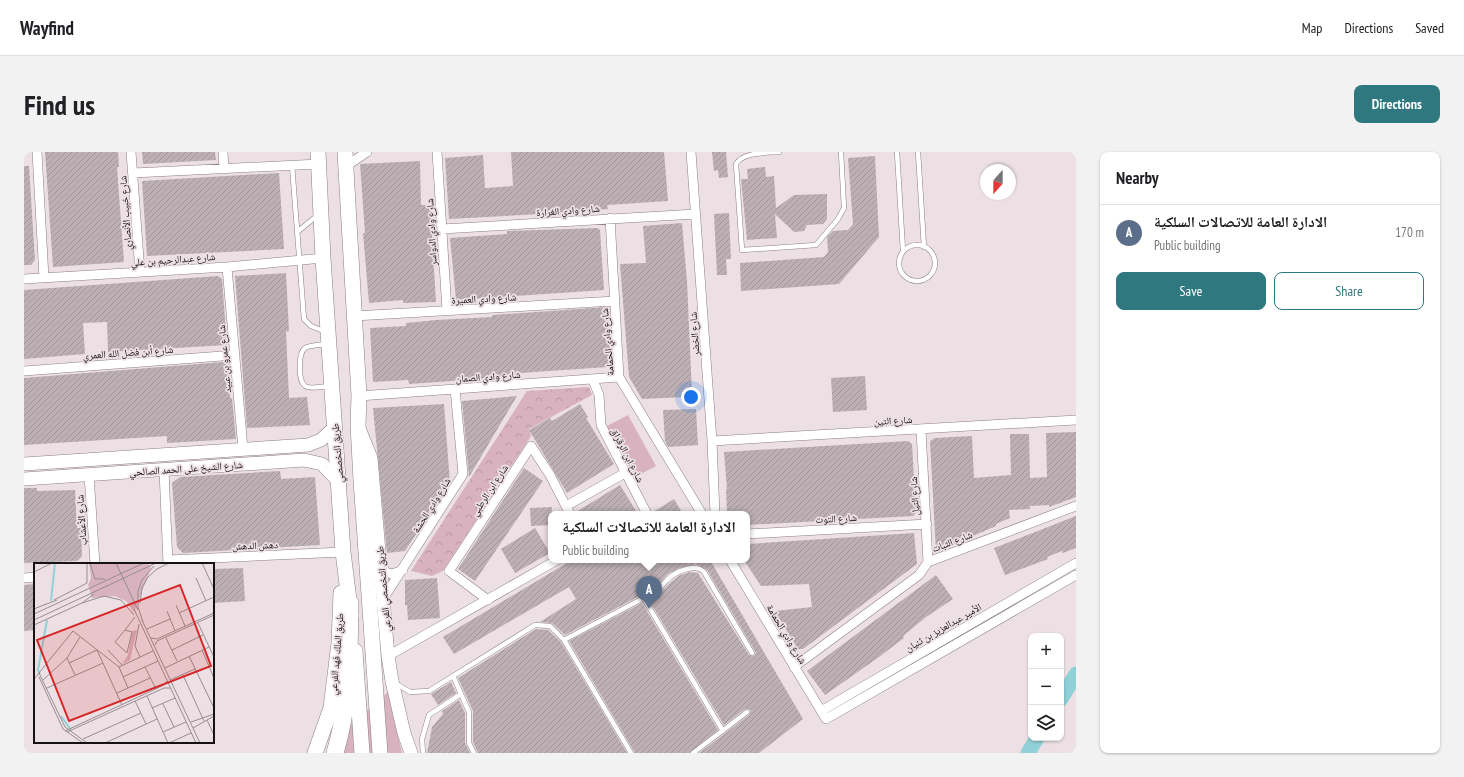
<!DOCTYPE html>
<meta charset="utf-8">
<style>
:root{--surface:#fff;--page:#f2f2f2;--text:#202124;--muted:#757577;--line:#e0e0e0;--accent:#2f787f}
body{margin:0;font-family:"PT Sans Narrow","Noto Naskh Arabic",sans-serif;background:var(--page);color:var(--text)}
.controls{position:absolute;right:12px;bottom:12px;display:grid;overflow:hidden;border-radius:8px;box-shadow:0 1px 3px #0004}
.controls button{width:36px;height:36px;display:grid;place-items:center;padding:0;border:0;border-bottom:1px solid var(--line);background:var(--surface);color:var(--text);font:20px sans-serif}
.compass{position:absolute;left:956px;top:12px;width:36px;height:36px;border-radius:50%;background:var(--surface);box-shadow:0 1px 3px #0004;rotate:201deg}
.you{position:absolute;left:667px;top:245px;width:14px;height:14px;margin:-10px;border:3px solid #fff;border-radius:50%;background:#1a73e8;box-shadow:0 0 0 6px #1a73e833}
.badge{display:grid;place-items:center;width:26px;height:26px;border-radius:50%;background:var(--accent);color:#fff;font-size:13px;font-weight:700}
.pin{position:absolute;translate:-50% -33px;filter:drop-shadow(0 1px 2px #0008)}
.pin::after{content:'';position:absolute;top:21px;width:14px;height:12px;background:inherit;clip-path:polygon(0 0,100% 0,50% 100%)}
.popup{position:absolute;left:524px;top:359px;width:202px;height:52px;box-sizing:border-box;display:grid;place-content:center;border-radius:8px;background:var(--surface);filter:drop-shadow(0 1px 3px #0005);font-size:13px;white-space:nowrap;color:var(--muted)}
.popup b{font-size:15px;color:var(--text)}
.popup::after{content:'';position:absolute;left:50%;top:100%;margin-left:-8px;border:8px solid transparent;border-top-color:var(--surface)}
.list{margin:0;padding:0;list-style:none}
h2{display:flex;justify-content:space-between;align-items:center;height:52px;margin:0;padding:0 16px;font-size:17px}
h2 small{font-size:13px;font-weight:400;color:var(--muted)}
.list li{display:grid;grid-template-columns:26px 1fr auto;gap:12px;align-items:center;box-sizing:border-box;height:56px;padding:0 16px;border-top:1px solid var(--line)}
.list b{display:block;font-size:15px;white-space:nowrap}
.list p{margin:0;font-size:13px;white-space:nowrap;color:var(--muted)}
.list em{font-size:13px;font-style:normal;color:var(--muted)}
.actions{display:flex;gap:8px;padding:12px 16px}
.actions a{flex:1;padding:9px 0;border:1px solid var(--accent);border-radius:8px;text-align:center;font-size:14px;color:var(--accent)}
.actions .main{background:var(--accent);color:#fff}
.icon{flex:none;width:22px;height:22px;fill:none;stroke:currentColor;stroke-width:2;stroke-linecap:round;stroke-linejoin:round}
.map{position:relative;flex:none;width:1052px;height:601px;overflow:hidden;border-radius:8px}
header{display:flex;align-items:center;gap:24px;box-sizing:border-box;height:56px;padding:0 20px;background:var(--surface);border-bottom:1px solid var(--line)}
header strong{font-size:19px}
nav{display:flex;gap:22px;margin-inline-start:auto;font-size:14px}
.intro{display:flex;align-items:center;justify-content:space-between;box-sizing:border-box;height:96px;padding:0 24px}
h1{margin:0;font-size:28px}
.button{padding:10px 18px;border-radius:8px;background:var(--accent);color:#fff;font-size:14px;font-weight:700}
main{display:flex;gap:24px;padding:0 24px}
aside{flex:1;background:var(--surface);border-radius:8px;box-shadow:0 1px 3px #0004}
.map>svg:first-child{display:block}
</style>
<header>
<strong>Wayfind</strong>
<nav><a>Map</a><a>Directions</a><a>Saved</a></nav>
</header>
<div class="intro"><h1>Find us</h1><a class="button">Directions</a></div>
<main>
<div class="map">
<svg width="1052" height="601" viewBox="0 0 1052 601">
<defs>
<pattern id="park-crowns" width="20" height="18" patternUnits="userSpaceOnUse"><rect width="20" height="18" fill="#d8b2be"/><path d="M2 6a3 3 0 1 1 6 0M12 15a3 3 0 1 1 6 0" fill="none" stroke="#b998a2"/></pattern>
<pattern id="building-hatch" width="6" height="6" patternUnits="userSpaceOnUse"><rect width="6" height="6" fill="#bdb0b4"/><path d="M-1 1l2-2M0 6l6-6M5 7l2-2" fill="none" stroke="#a2969a"/></pattern>
</defs>
<rect width="100%" height="100%" fill="#ede0e4"/>
<path fill="#d8b2be" d="M604 263 632 314 611 325 583 274Z
M364 540 378 601H318L325 573Z"/>
<path fill="url(#park-crowns)" d="M565 235 568 243 505 277 507 284 419 419 408 424 387 419 503 239Z"/>
<g fill="none" stroke-linecap="round" stroke-linejoin="round">
<path stroke="#90d1d8" stroke-width="15" d="M1037 547 1052 522
M1004 601 1013 586"/>
</g>
<path fill="url(#building-hatch)" d="M21 0H94L95 15H93L100 110 29 115Z
M118 0H191L192 8 119 12Z
M487 0H640L644 49 583 53 584 57 553 59V60L425 67 421 6 459 3 461 36 489 34Z
M688 0H702L704 25 695 26 694 18 690 19Z
M851 4 855 85 815 132 717 139 716 111 800 105 804 100 803 85 809 79 824 78 829 72 824 6Z
M396 9 397 53H406L412 150 379 151V148L345 151 339 81H341L336 12Z
M0 14H5L11 108 7 113H0Z
M741 15 742 25 750 24 752 56 770 43 803 42V67L799 72 783 73 780 79 770 80 751 62 753 86 723 88 717 27H724L723 17Z
M255 21 260 97 123 104 118 29Z
M705 61 707 107H702L703 123H693L690 62Z
M658 71 663 129 668 241 662 245 618 247 605 225 596 112 622 111 619 74Z
M573 76 576 78 580 138 432 148 426 86 483 82V79Z
M262 121 265 179 262 180 265 246 283 245 286 273 223 276 211 124Z
M194 124 198 127 203 193 84 200 83 170 59 171 61 202 0 207V138Z
M583 155 587 210 584 215 496 221 497 224 414 230 385 232 384 228 349 230 346 176 382 174V171L412 168 468 165V163Z
M199 210 205 215 206 246H208L212 287 143 291V284L0 293V226Z
M841 224 843 258 809 260 807 226Z
M493 244 445 325 438 249Z
M420 252 426 331 381 399 363 401 349 256Z
M556 252 564 265 562 266 590 312 543 341 505 278 526 266 528 269Z
M672 257 674 293 644 295 641 289 639 258Z
M1052 280V345L1025 355V353L1006 354V357L985 358 986 366 972 372V374L912 400 906 289 911 286 948 284 950 326 987 323 986 282H1005L1006 326 1023 325 1022 281Z
M884 289 888 292 890 326 892 361 889 364 723 373V362H703L702 337H703L700 300Z
M500 316 519 329 451 429 434 417Z
M256 319 257 327 291 325 296 393 159 401 153 395 148 331 156 325Z
M596 333 614 362H552V360Z
M0 336H13V339L51 338 53 376H57L58 404 53 409 0 411Z
M650 347 659 362H629V360Z
M528 355 527 373 507 374 506 356Z
M1052 364V396L1039 401 1038 399 1023 405 1024 407 981 423 970 396Z
M511 376 526 401 491 421 477 397Z
M890 381 893 412 779 497H774L751 459 788 455 785 432 737 434 720 408H723V392Z
M548 408H686L779 567 735 601H675L725 563 727 559 725 557H721L700 573 625 448 635 442 648 429 656 423 666 420 674 421 725 503 730 504 732 501 683 418 672 412 653 417 643 423 631 436 541 483 528 471 516 470 552 447 545 435 430 502 419 485Z
M219 416 221 449 189 451V417Z
M912 423 929 447 902 465 879 484 880 486 855 505 801 543 783 519Z
M413 426 416 466 384 468 383 453H381V428Z
M11 432V478L0 479V433Z
M618 451 694 578 665 601H611L545 489Z
M512 477 524 478 537 490 603 601H454L449 590V559L434 526Z
M427 530 432 541 414 553 407 542Z
M435 548 441 561V591L446 601H403L408 575 419 562 418 559Z"/>
<g fill="none" stroke-linecap="round" stroke-linejoin="round">
<defs>
<path id="lane" d="M755 0C741 1 719 0 712 12L718 98 792 93 814 67 820 56 817 0
M873 0 879 99
M894 0 900 95
M268 13 280 167 287 174 302 180
M273 80 294 63
M875 111a18 18 0 1 1 36 0a18 18 0 1 1-36 0Z
M302 192C296 193 286 193 281 196 274 201 274 229 281 234 287 238 299 234 306 234
M619 445 699 579
M540 488 607 601
M429 524 445 560V591L450 601
M371 531 386 540 405 539 511 473 526 474 540 488 633 439C637 436 638 433 642 429 649 421 671 410 680 420L728 501
M399 601 398 587 405 563 437 542
M669 601 723 560"/>
<path id="street" d="M13 0 20 126
M107 0 116 120
M199 0 200 16
M413 0 423 159
M667 0 688 289 691 362
M322 14 343 0
M109 21 295 12
M586 66 595 225 678 362
M418 77 672 62
M203 115 219 297
M0 127 203 115 299 106
M330 164 591 149
M0 219 211 203
M569 228 575 243 577 273 623 362
M335 244 595 225
M897 278 904 410
M688 289 1052 268
M140 318 144 412
M65 323 71 412
M542 354 601 321
M723 382 903 372
M144 408 319 400
M706 408 802 567 1052 423
M358 411 361 420 368 422 379 418
M0 426 11 425
M359 447 439 322 431 237
M464 448 425 419 507 294 526 323 546 362
M364 504 533 408
M770 515 895 423 904 410 1052 354
M797 559 1052 411"/>
<path id="secondary" d="M336 279 347 306 364 504 368 529 380 581 387 601
M0 312 284 293 297 288 311 275
M0 327 280 308 298 312 316 331"/>
<path id="primary" d="M294 0 299 106 319 400 327 464
M321 0 335 244 334 273 337 328 356 601
M331 499 338 601
M291 601 307 556 315 491 317 441"/>
<path id="highway" d="M311 601C326 551 325 502 326 451"/>
</defs>
<use href="#lane" stroke="#8b7f82" stroke-width="5.5"/>
<use href="#street" stroke="#8b7f82" stroke-width="10"/>
<use href="#secondary" stroke="#8b7f82" stroke-width="14"/>
<use href="#primary" stroke="#8b7f82" stroke-width="16"/>
<use href="#highway" stroke="#8b7f82" stroke-width="18"/>
<use href="#lane" stroke="#fff" stroke-width="4.5"/>
<use href="#street" stroke="#fff" stroke-width="9"/>
<use href="#secondary" stroke="#fff" stroke-width="13"/>
<use href="#primary" stroke="#fff" stroke-width="15"/>
<use href="#highway" stroke="#fff" stroke-width="17"/>
</g>
<g text-anchor="middle" stroke-width="3.5" stroke-linejoin="round" paint-order="stroke">
<g font-size="10" fill="#161112" stroke="#ede0e4">
<text transform="translate(544 58) rotate(-4)" y="4">شارع وادي الغرارة</text>
<text transform="translate(101 61) rotate(-94)" y="4">شارع خبيب الأنصاري</text>
<text transform="translate(407 80) rotate(-93)" y="4">شارع وادي الدواسر</text>
<text transform="translate(149 107) rotate(-4)" y="4">شارع عبدالرحيم بن علي</text>
<text transform="translate(460 146) rotate(-3)" y="4">شارع وادي العميرة</text>
<text transform="translate(670 182) rotate(-94)" y="4">شارع الخضر</text>
<text transform="translate(583 190) rotate(-95)" y="4">شارع وادي الحمامة</text>
<text transform="translate(104 200) rotate(-4)" y="4">شارع أبن فضل الله العمري</text>
<text transform="translate(200 207) rotate(-95)" y="4">شارع عمرو بن عبيد</text>
<text transform="translate(464 224) rotate(-4)" y="4">شارع وادي الصمان</text>
<text transform="translate(869 268) rotate(-3)" y="4">شارع التين</text>
<text transform="translate(313 301) rotate(-95)" y="4">طريق التخصصي</text>
<text transform="translate(604 303) rotate(63)" y="4">شارع ابن الرقراق</text>
<text transform="translate(162 316) rotate(-4)" y="4">شارع الشيخ على الحمد الصالحي</text>
<text transform="translate(465 338) rotate(-57)" y="4">شارع ابن الرطبي</text>
<text transform="translate(890 344) rotate(-93)" y="4">شارع التيل</text>
<text transform="translate(407 353) rotate(-58)" y="4">شارع وادي الحشة</text>
<text transform="translate(812 366) rotate(-3)" y="4">شارع التوت</text>
<text transform="translate(57 368) rotate(-94)" y="4">شارع الأعشاب</text>
<text transform="translate(928 389) rotate(-21)" y="4">شارع الثبات</text>
<text transform="translate(231 393) rotate(-2)" y="4">دهش الدهش</text>
<text transform="translate(359 437) rotate(-95)" y="4">طريق التخصصي الفرعي</text>
<text transform="translate(919 475) rotate(-30)" y="4">الأمير عبدالعزيز بن ثنيان</text>
<text transform="translate(763 482) rotate(59)" y="4">شارع وادي الحمامة</text>
<text transform="translate(312 502) rotate(-85)" y="4">طريق الملك فهد الفرعي</text>
</g>
</g>
<g transform="translate(10 411)">
<rect width="180" height="180" fill="#ede0e4"/>
<path d="M55 0H114L117 5 100 49 92 38 81 33 58 35 54 22 57 15Z" fill="#d8b2be"/>
<path d="M103 67 96 97 88 101 94 92 98 68Z" fill="#d8b2be"/>
<path fill="none" stroke="#90d1d8" stroke-width="2" d="M17 38 21 0M6 111 4 107 13 57M27 153 37 167"/>
<path fill="none" stroke="#978d90" stroke-width="1" d="M56 0 61 16H71M82 0 104 47M168 0 180 26M0 9 18 0M162 15 172 38M20 37 53 20V0M48 40 60 31M106 40 108 25 114 14 123 6 135 0M10 42 23 37M142 42 151 63M0 46 12 41M100 46 162 180M133 48 141 68M145 50 180 34M0 51 110 0M0 57 122 0M108 57 166 180M109 59 104 44V28L108 17 120 3M164 60 180 94M105 61 101 83 106 94M0 62 48 40 70 33 87 37 100 52M113 66 136 56M91 67 98 69 93 90 81 79 91 67 101 54M117 75 123 76 180 50M132 75 143 98M121 82 123 78 180 52M74 87 88 102M138 87 169 72M168 87 180 115M155 93 180 145M33 95 41 112M35 100 63 87 88 142M85 104 119 88M111 104 122 126M131 105 175 84M5 110 31 164 53 180M149 112 170 158M5 114 29 166 49 180M89 114 124 98M0 116 39 68 85 104 94 125M9 117 33 95 46 74M136 117 161 106M13 125 69 100M83 130 116 115M113 133 134 180M101 138 112 161M129 141 140 164M118 145 141 135M173 157 180 172M157 159 180 151M159 165 180 153M31 168 130 122 133 118M33 169 130 125H136M129 169 152 159M49 176 107 150M71 180 123 156M135 180 157 170"/>
<path fill="#d62828" fill-opacity="0.15" stroke="#d62828" stroke-width="2" d="M146 22 177 103 35 158 3 77Z"/>
<rect width="180" height="180" fill="none" stroke="#161112" stroke-width="2"/>
</g>
</svg>
<div class="controls">
<button>+</button>
<button>−</button>
<button><svg class="icon" aria-label="layers" viewBox="0 0 24 24"><path d="M12 4l9 5-9 5-9-5zM3 14l9 5 9-5"/></svg></button>
</div>
<svg class="compass" viewBox="-18 -18 36 36"><path d="M0-13l5 13h-10z" fill="#e53935"/><path d="M0 13l5-13h-10z" fill="#757577"/></svg>
<div class="you"></div>
<div class="pin badge" style="left:625px;top:457px;background:#5c6f8a">A</div>
<div class="popup"><b>الادارة العامة للاتصالات السلكية</b>Public building</div>
</div>
<aside>
<h2>Nearby<small></small></h2>
<ul class="list">
<li><span class="badge" style="background:#5c6f8a">A</span><div><b>الادارة العامة للاتصالات السلكية</b><p>Public building</p></div><em>170 m</em></li>
</ul>
<div class="actions"><a class="main">Save</a><a>Share</a></div>
</aside>
</main>
